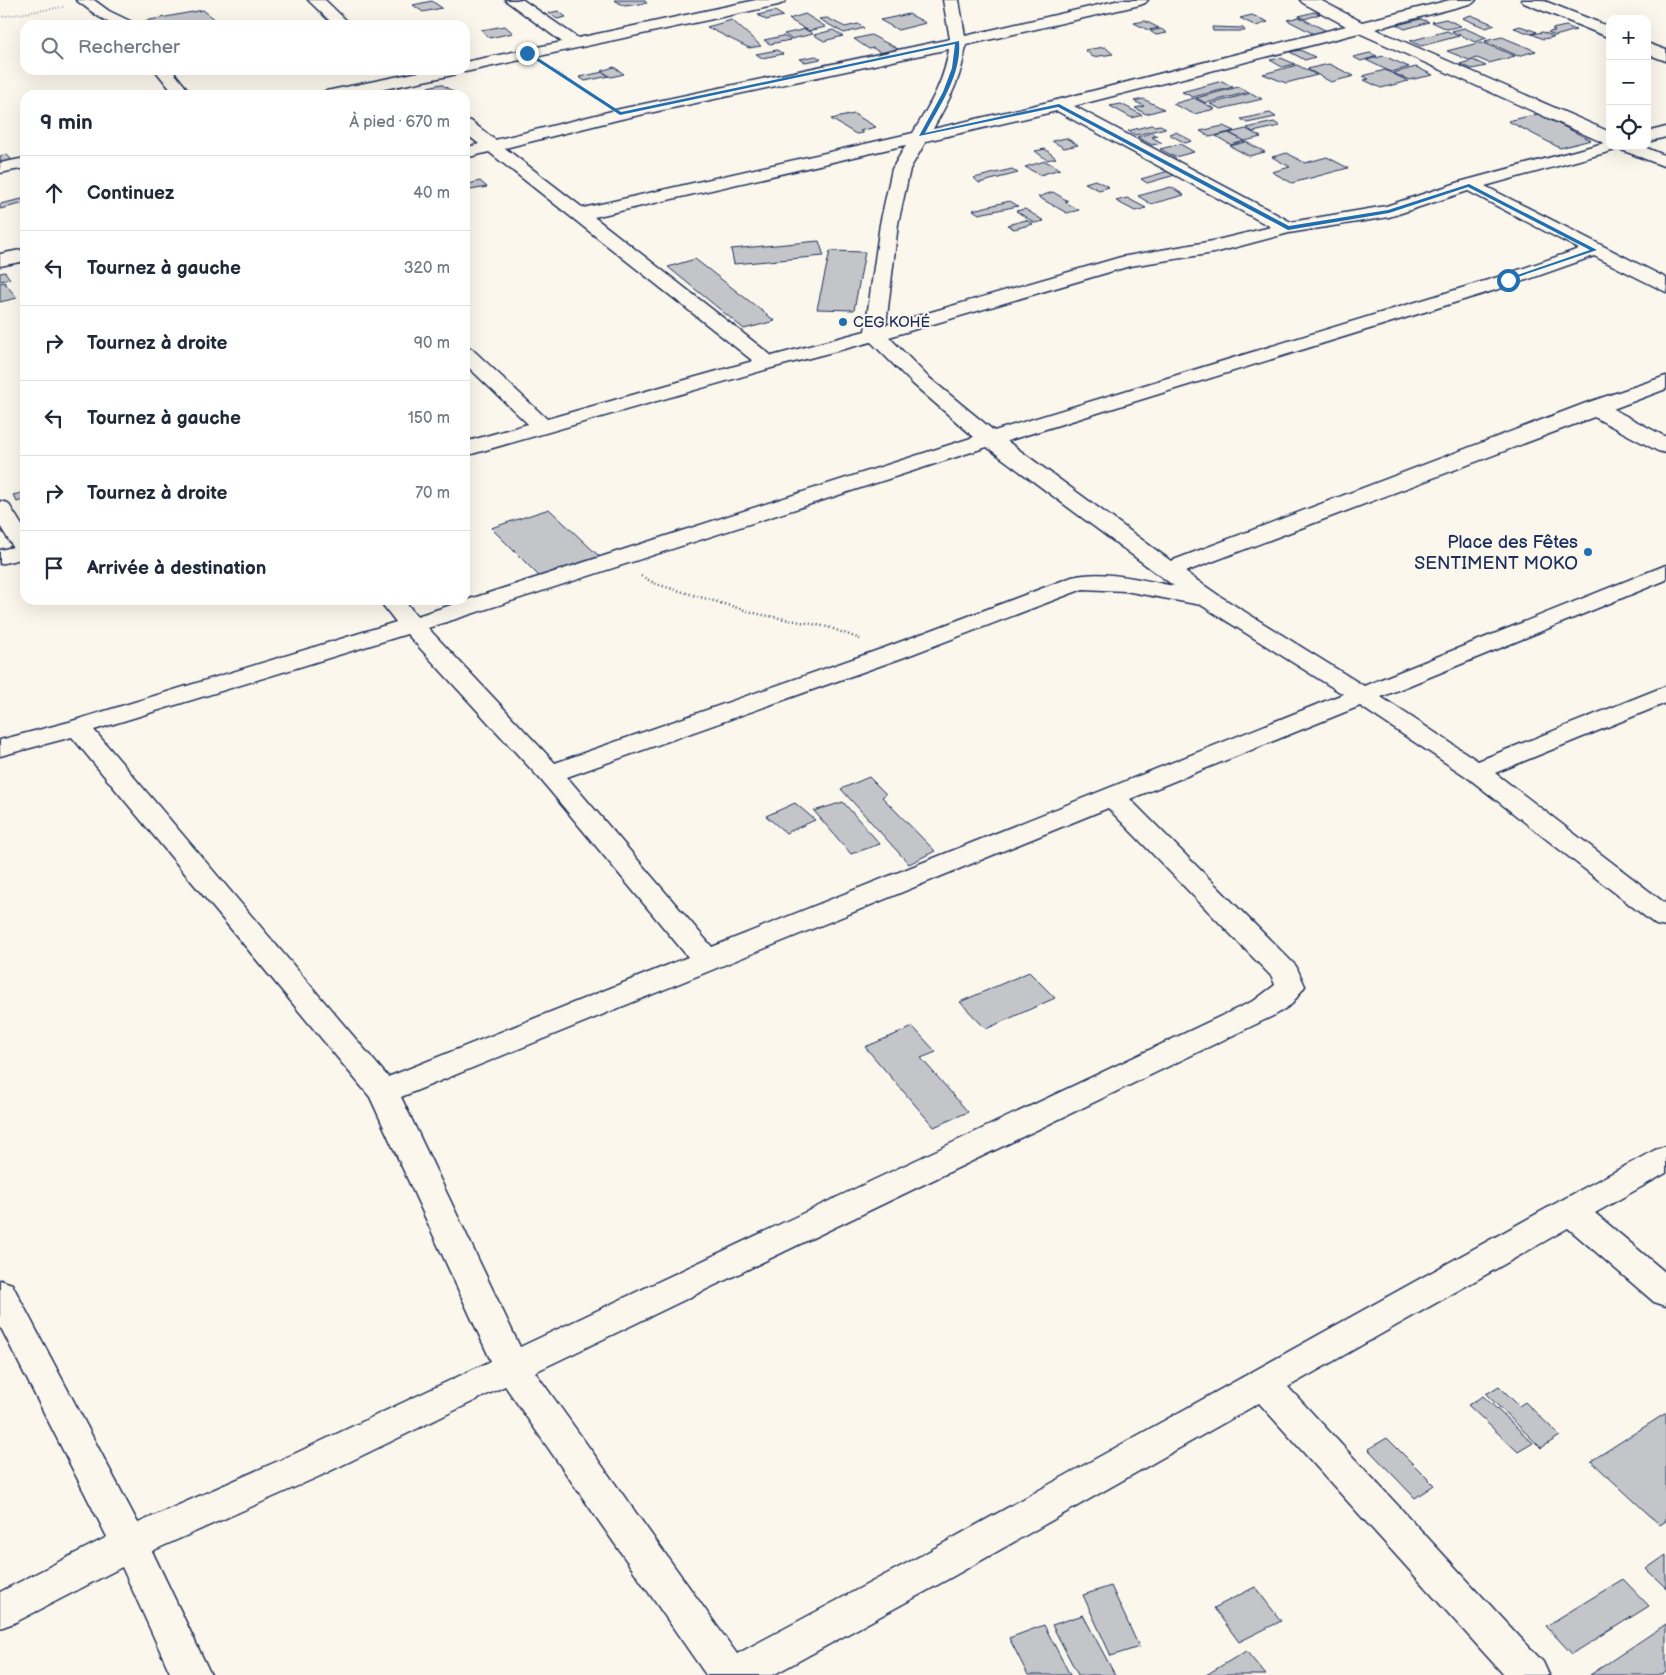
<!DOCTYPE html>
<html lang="fr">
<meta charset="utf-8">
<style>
:root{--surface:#fff;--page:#f6f6f7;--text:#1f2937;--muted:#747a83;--line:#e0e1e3}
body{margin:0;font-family:"Balsamiq Sans",sans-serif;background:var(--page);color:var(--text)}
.controls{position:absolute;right:15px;top:15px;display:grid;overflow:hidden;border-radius:10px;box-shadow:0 5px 20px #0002}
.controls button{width:45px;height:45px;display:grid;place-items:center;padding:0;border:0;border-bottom:1px solid var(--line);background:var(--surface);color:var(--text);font:25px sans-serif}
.stop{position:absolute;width:15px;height:15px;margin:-11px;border:4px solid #1f6fb2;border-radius:50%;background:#fff}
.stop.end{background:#1f6fb2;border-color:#fff;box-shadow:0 1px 5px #0008}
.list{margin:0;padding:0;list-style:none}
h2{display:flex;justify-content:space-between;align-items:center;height:65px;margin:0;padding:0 20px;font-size:21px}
h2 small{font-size:16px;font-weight:400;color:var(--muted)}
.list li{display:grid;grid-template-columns:32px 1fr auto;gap:15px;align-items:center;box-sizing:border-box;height:75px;padding:0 20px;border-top:1px solid var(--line)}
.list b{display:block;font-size:19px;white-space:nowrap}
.list em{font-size:16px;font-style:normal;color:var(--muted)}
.icon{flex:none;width:28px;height:28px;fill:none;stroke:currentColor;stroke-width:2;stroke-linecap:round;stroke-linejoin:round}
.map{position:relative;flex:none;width:1666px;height:1675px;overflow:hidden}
.search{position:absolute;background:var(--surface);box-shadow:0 5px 20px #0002;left:20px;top:20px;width:450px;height:55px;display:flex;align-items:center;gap:12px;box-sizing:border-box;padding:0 18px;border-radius:15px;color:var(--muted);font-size:19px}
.panel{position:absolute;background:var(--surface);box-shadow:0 5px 20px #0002;left:20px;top:90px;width:450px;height:515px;border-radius:15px}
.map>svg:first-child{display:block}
</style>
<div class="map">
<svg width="1666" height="1675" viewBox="0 0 1666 1675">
<rect width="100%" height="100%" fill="#fbf7ec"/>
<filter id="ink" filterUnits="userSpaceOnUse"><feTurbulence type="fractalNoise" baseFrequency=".02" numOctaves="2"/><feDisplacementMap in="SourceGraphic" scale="10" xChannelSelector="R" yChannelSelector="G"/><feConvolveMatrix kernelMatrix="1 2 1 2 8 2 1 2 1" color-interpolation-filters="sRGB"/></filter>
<g filter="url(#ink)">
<path fill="#c3c5c9" stroke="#1b2f5e" d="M614 0H644L647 3 625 6Z
M432 1 442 8 423 12 413 5Z
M203 10 220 23 210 25H137L134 23Z
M558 11 566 17 557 19 549 13Z
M775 11 783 16 766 20 758 15Z
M1314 12 1320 14 1305 19 1299 16Z
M805 14 826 27 808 31 789 19Z
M909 14 926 23 898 30 880 20Z
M1252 15 1268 22 1256 26 1240 18Z
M1471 15 1495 25 1486 28 1462 18Z
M1299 17 1329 32 1316 35 1287 20Z
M827 18 845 27 858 24 864 28 844 33 819 19Z
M1421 19 1429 22 1405 29 1397 25Z
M1446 19 1461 26 1447 29 1432 22Z
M732 20 761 46 749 48 707 27Z
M1145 21 1159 28 1148 30 1134 23Z
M505 26 513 33 489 38 481 30Z
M1520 26 1537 32 1531 34 1514 28Z
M1566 26 1576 30 1555 36 1548 32 1555 31 1552 29Z
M1212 27 1243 28 1245 31H1213Z
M1464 28 1487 38 1475 42 1452 31Z
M806 29 813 34 791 39 784 34Z
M1161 29 1167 33 1156 35 1150 31Z
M833 30 843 36 824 41 814 35Z
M1447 31 1459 36 1421 46 1410 41Z
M1543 32 1554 37 1543 39 1532 34Z
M871 35 898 49 881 53 873 48 869 49 854 39Z
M783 36 790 40 770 44 764 40Z
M1502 37 1536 51 1518 56 1485 41Z
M1482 42 1515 56 1489 63 1477 58 1469 60 1447 51Z
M1105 47 1113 54 1093 57 1085 50Z
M777 50 783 54 762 58 756 54Z
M1300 50 1315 57 1305 60 1290 52Z
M1370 53 1377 56 1361 61 1353 57Z
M816 56 821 59 805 62 800 59Z
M1384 56 1409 67 1391 72 1366 60Z
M1281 58 1295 64 1282 67 1270 60Z
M1473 60 1486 66 1472 69 1460 64Z
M1329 64 1354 76 1331 82 1307 69Z
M1297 65 1317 75 1286 83 1263 74Z
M614 67 624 74 611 77 601 71Z
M1416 67 1433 75 1409 80 1393 73Z
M1385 70 1408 81 1381 88 1364 80 1369 79 1363 76Z
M603 72 609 76 585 81 579 77Z
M1222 81 1233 87 1193 97 1182 92Z
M441 84 458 95H440L428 87Z
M1238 87 1249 92 1206 103 1196 98Z
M1251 93 1262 99 1221 109 1210 104Z
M1194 98 1215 109 1194 114 1173 104Z
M1143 99 1164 109 1146 114 1135 108 1144 106 1134 101Z
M1121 104 1142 115 1132 118 1110 106Z
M1270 113 1276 117 1247 123 1241 119Z
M854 114 876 127 860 131 863 133 856 134 831 119Z
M1538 114 1591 140 1560 148 1508 121Z
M1274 122 1280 126 1253 132 1247 128Z
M1151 125 1154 126 1160 125 1166 128 1136 135 1128 131Z
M1223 126 1234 131 1210 137 1200 131Z
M1246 129 1261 137 1245 141 1229 133Z
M1176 132 1192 141 1185 143 1169 134Z
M1152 133 1158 136 1152 137 1162 143 1152 145 1137 137Z
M1229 133 1244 141 1231 145 1216 136Z
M1066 138 1078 145 1064 148 1052 141Z
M1246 142 1265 152 1249 156 1230 146Z
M1180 144 1194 152 1175 157 1160 149Z
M1045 149 1056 158 1047 160 1035 151Z
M1287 153 1305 163 1327 157 1348 168 1292 183 1272 172 1290 167 1272 157Z
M6 154 13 161 1 164 0 156Z
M1045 161 1060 169 1040 175 1025 167Z
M1012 169 1018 173 979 183 974 178Z
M1169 171 1175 175 1147 183 1141 179Z
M1095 180 1109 187 1099 190 1085 183Z
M480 181 487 187 465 191V185Z
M1171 187 1184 195 1151 204 1138 196Z
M1053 192 1068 201 1065 202 1079 210 1067 213 1038 197Z
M1127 198 1146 208 1135 211 1116 201Z
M22 199 25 203 0 209V204Z
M1010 201 1018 206 979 214 973 210Z
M1025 209 1044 221 1035 223 1016 211Z
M1026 220 1033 224 1014 229 1007 225Z
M819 241 824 256 734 264 731 249Z
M830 251 865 252 854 310 817 309Z
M695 259 775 321 744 329 668 267Z
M5 272 10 279 0 281V273Z
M4 282 17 298 0 302V283Z
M25 492V499L17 502 13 495Z
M549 509 601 558 540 577 491 528Z
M869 777 886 794 882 797 935 851 909 864 841 789Z
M843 802 880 844 851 854 814 811Z
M795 803 815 820 786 833 766 816Z
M1029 972 1055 998 986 1029 960 1002Z
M913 1027 936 1052 921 1058 968 1112 934 1127 865 1047Z
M1499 1386 1519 1406 1525 1402 1560 1436 1541 1448 1486 1394Z
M1483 1396 1533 1443 1518 1452 1468 1405Z
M1666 1413V1521L1660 1525 1591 1461Z
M1387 1438 1434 1485 1415 1498 1368 1449Z
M1666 1555V1588L1646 1569Z
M1623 1579 1649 1606 1572 1654 1546 1626Z
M1111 1586 1139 1647 1111 1656 1083 1595Z
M1255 1587 1281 1621 1239 1642 1214 1608Z
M1083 1615 1115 1675H1078L1052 1625Z
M1666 1624V1672L1662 1675H1590Z
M1044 1625 1070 1675H1028L1009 1638Z
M1246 1651 1266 1675H1206Z"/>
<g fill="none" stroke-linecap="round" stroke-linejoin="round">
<defs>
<path id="minor" d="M76 0H94L109 11 132 22 134 25H114L99 17Z
M308 0H325L351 25H334Z
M505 0H523L578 38 756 0H786L783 3 778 5 465 72 461 71 453 75 355 95H323L325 91 331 90 429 70H465V62L562 42Z
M943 0H959L965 36 1120 0H1148L1145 3 1140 5 966 45C961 80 950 98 933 129L1057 100 1346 26 1303 3 1300 0H1320L1362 22 1450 0H1476L1473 3 1375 29 1610 132V146H1642L1666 156V167L1619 149 1485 186 1666 278V292L1594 256 1515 284 1007 441 1171 561 1586 403 1666 376V389L1613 409 1666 437V453L1658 451 1594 417 1185 572 1218 595 1364 686 1666 565V580L1381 697 1478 761 1666 686V703L1495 773 1666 904V927L1656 925 1467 777 1360 706 1130 799 1296 966 1305 986 1292 1004 1277 1014 535 1372 737 1654 926 1553 1558 1202 1655 1150 1666 1146V1173L1595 1213 1666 1273V1306L1654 1302 1568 1228 1288 1387 1543 1662 1549 1675H1504L1259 1403 952 1577 773 1675H706L505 1386 320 1476 152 1551 211 1675H171L122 1567 14 1623 0 1628V1592L107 1537 0 1326V1280L12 1284 138 1523 294 1454 491 1361 370 1097 72 737 0 756V740L69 722 396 622 379 600H404L417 616 974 437 913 384 871 342 775 367 465 456V442L528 424 465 364V347L472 349 547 419 753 361 489 152 465 158V148L479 144 465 133V120L471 121 495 140 620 109 950 39ZM1359 33 1604 143 1463 181 1386 206 1291 222 1074 106ZM949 49C944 82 930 104 913 133L583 208 505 148 621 119ZM1057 111 1271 227 1213 241 1121 257 886 325 898 224 910 169 926 141ZM906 145 892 169 880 224 865 331 772 356 594 217ZM1468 191 1579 249 1501 276 994 431 927 376 889 337 1130 266 1214 253 1289 233 1389 217ZM987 447 1174 586C1142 580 1104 569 1072 577L884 648 555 763 428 628ZM1083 589 1125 591 1201 605 1343 694 712 947 567 777 902 658ZM407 634 541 780 688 957 388 1077 94 730ZM1108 808 1272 977 1275 985 1255 1000 520 1347 401 1097Z
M1521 0H1542L1610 27V38L1524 3Z
M1647 43 1666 50V61L1647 54Z
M155 70H172L192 95H175Z
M1666 127V137L1647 142V132Z
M25 158V168L0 173V163Z
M25 249V261L0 266V254Z
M0 501 8 503 25 530V558L0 564V550L13 547 0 526Z"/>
</defs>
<use href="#minor" stroke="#1b2f5e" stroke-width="3"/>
<path stroke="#1b2f5e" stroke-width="2" stroke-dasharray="0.5 2.5" stroke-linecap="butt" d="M0 17 63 7
M553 70 598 99"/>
<path stroke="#1b2f5e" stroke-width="2.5" stroke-dasharray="1 3" stroke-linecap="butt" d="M641 576 656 584 758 614 828 627 860 639"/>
<use href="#minor" fill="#fbf7ec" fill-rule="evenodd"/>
</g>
</g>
<path fill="#1f6fb2" d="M959 41C962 74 940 105 925 133L1059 104 1289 226 1388 210 1469 184 1597 250 1506 281V279L1590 250 1468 187 1389 213 1288 230 1058 107 919 136 943 92 952 68 955 44 620 115 525 53 529 52 621 112Z"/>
<g fill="#1f6fb2" stroke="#fbf7ec" stroke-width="2">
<circle cx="843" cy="322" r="5"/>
<circle cx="1588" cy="552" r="5"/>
</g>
<g text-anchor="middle" stroke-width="4" stroke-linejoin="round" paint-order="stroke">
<g font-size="15" fill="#1b2f5e" stroke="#fbf7ec" text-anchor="start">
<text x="853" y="327">CEG KOHÉ</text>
</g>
<g font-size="18" fill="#1b2f5e" stroke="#fbf7ec" text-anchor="end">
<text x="1578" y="548">Place des Fêtes<tspan x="1578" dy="21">SENTIMENT MOKO</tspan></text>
</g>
</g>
</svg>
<div class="controls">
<button>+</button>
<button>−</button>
<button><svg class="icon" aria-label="locate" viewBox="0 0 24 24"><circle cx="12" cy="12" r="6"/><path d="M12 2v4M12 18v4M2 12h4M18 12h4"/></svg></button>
</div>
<div class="stop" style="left:1508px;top:280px"></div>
<div class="stop end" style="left:527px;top:53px"></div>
<div class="search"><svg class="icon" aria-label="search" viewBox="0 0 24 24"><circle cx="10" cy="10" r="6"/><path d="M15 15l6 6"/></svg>Rechercher</div>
<section class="panel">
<h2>9 min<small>À pied · 670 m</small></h2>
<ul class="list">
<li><svg class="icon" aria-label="ahead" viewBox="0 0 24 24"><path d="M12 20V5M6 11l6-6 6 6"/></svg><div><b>Continuez</b></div><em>40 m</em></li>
<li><svg class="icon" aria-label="left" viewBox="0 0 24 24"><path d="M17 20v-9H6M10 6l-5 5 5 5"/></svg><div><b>Tournez à gauche</b></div><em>320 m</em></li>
<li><svg class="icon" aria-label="right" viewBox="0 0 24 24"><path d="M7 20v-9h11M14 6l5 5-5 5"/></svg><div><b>Tournez à droite</b></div><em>90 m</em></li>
<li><svg class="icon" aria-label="left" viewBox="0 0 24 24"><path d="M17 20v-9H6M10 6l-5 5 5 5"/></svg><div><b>Tournez à gauche</b></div><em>150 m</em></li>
<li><svg class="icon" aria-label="right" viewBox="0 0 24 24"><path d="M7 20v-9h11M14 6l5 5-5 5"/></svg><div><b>Tournez à droite</b></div><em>70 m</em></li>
<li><svg class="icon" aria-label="arrive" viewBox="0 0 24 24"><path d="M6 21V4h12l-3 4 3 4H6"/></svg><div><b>Arrivée à destination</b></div></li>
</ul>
</section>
</div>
